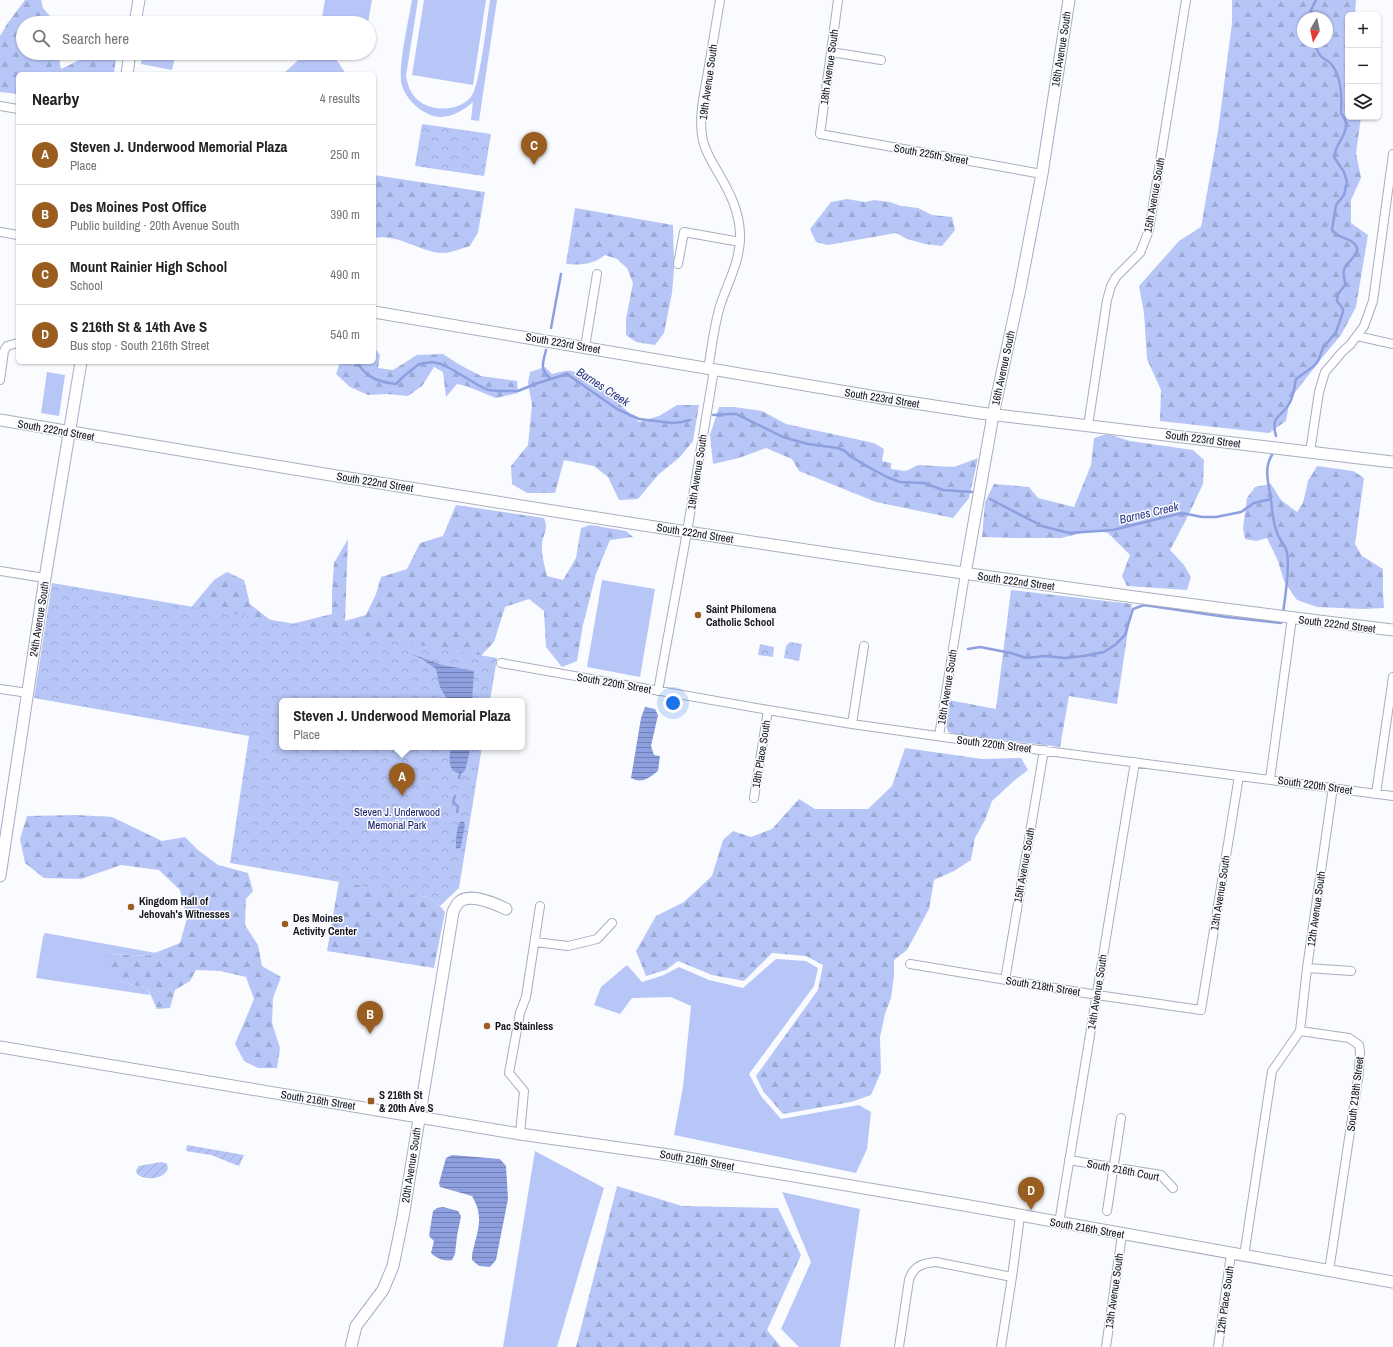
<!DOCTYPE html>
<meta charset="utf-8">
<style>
:root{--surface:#fff;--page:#f2f2f2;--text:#222;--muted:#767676;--line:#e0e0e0;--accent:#995d20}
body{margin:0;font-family:"Archivo Narrow",sans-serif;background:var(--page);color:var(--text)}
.controls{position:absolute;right:12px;top:12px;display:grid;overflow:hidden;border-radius:6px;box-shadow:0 1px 3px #0004}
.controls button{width:36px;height:36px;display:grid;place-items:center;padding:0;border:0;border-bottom:1px solid var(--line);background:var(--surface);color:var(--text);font:20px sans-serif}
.compass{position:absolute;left:1297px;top:12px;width:36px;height:36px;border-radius:50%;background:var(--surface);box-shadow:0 1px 3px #0004;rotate:189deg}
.you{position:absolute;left:673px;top:703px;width:14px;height:14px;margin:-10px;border:3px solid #fff;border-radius:50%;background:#1a73e8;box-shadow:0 0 0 6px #1a73e833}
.badge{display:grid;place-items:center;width:26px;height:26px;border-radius:50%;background:var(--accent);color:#fff;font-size:13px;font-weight:700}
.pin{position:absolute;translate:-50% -33px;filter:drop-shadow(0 1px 2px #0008)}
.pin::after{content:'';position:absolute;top:21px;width:14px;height:12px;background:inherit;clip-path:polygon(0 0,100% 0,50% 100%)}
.popup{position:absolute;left:279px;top:698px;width:246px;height:52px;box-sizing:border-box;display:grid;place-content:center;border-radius:6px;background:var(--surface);filter:drop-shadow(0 1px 3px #0005);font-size:13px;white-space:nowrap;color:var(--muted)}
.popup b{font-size:15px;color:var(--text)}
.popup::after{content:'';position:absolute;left:50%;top:100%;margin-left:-8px;border:8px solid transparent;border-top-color:var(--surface)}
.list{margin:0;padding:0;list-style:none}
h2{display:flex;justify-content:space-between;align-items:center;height:52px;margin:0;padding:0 16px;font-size:17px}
h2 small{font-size:13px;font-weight:400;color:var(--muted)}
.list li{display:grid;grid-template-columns:26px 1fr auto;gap:12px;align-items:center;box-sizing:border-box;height:60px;padding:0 16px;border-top:1px solid var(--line)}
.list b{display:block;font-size:15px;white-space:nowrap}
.list p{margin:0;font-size:13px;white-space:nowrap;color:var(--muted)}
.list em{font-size:13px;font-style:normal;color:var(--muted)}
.icon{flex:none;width:22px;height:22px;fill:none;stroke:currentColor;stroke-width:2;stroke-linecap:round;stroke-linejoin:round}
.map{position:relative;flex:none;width:1393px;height:1347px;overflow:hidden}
.search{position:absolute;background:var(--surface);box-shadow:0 1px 3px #0004;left:16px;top:16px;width:360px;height:44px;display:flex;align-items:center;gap:10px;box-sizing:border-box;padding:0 14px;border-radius:22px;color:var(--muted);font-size:15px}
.panel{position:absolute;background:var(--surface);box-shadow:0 1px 3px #0004;left:16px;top:72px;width:360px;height:292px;border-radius:6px}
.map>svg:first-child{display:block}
</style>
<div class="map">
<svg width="1393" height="1347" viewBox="0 0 1393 1347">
<defs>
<pattern id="forest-firs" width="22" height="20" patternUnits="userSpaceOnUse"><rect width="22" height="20" fill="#b7c6f7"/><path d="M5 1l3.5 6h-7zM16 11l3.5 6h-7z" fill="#9ca9d3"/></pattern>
<pattern id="park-crowns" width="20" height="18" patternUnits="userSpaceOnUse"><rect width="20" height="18" fill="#b7c6f7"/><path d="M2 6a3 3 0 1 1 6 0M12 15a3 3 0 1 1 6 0" fill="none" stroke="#9ca9d3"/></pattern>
<pattern id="garden-furrows" width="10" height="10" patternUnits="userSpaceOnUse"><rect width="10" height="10" fill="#b7c6f7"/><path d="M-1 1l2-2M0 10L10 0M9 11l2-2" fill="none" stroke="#9ca9d3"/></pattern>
<pattern id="water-rules" width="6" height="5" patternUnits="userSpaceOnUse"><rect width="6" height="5" fill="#8d9fdf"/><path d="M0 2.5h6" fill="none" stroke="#7280b4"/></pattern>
</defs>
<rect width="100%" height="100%" fill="#fafbff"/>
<path fill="#b7c6f7" d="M325 0H372L368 23H321Z
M412 0H418L406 76C408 89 414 101 428 106 443 111 460 109 471 97 480 86 487 18 490 0H497L479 121 471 120 473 102C462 112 444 122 428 114 417 109 406 98 402 86 397 69 409 19 412 0Z
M424 0H486L473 85 412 75Z
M145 53H181L174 61 172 70 141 64 142 57 145 55Z
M306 53H332L346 74H283Z
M47 372 65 375 59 416 41 413Z
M602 580 655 589 640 677 587 667Z
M45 933 156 953 147 956 111 954 119 981 148 989 150 995 36 978 43 937Z
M776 959 806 961 818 968 814 986 749 1074 761 1096 781 1119 859 1105 871 1112 867 1149 856 1173 674 1135 683 1087 691 1006 671 997 632 998 620 1014 594 1005 601 987 627 965 642 982 664 975 679 967 709 980 743 988Z
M535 1151 604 1188 557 1347H503Z
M782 1192 860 1209 840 1347H799L781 1329 811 1262Z"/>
<path fill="url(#forest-firs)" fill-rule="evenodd" d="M25 0H41L43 8 56 23H23V53H58L61 69 94 53H102L116 58 114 74H18V94L0 92V36L7 24Z
M1232 0H1356L1355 15H1348V117H1361L1356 153 1361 178 1351 200V223L1368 235 1356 307 1341 335 1321 359 1290 399 1286 421 1269 433 1160 421 1161 390 1147 359 1144 313 1139 286 1179 241 1201 227 1218 131 1232 23ZM1303 18H1327V42H1303Z
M374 175 485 192 478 232 470 246C462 248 452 253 443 253 419 252 398 233 374 238Z
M847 199 865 202 874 200 890 202 901 206 918 208 932 215 952 217 955 230 942 246 925 244 907 239 896 233 828 245 816 242 810 229 831 202Z
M575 208 673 225 674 269 672 293 664 333 655 345 636 342 626 335V319L633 283 627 268 617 259 605 255C592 265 582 265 566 264Z
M374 347 380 355 378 368 393 370 417 355 443 354 460 365 481 376 517 381 518 393 496 398 466 386 457 384 446 397 443 372 434 367 422 386 408 396 387 394 368 395 350 387 336 374 340 362H374Z
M545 367 552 374C558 373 565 370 571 371 595 374 620 406 639 422L659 416 677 405H699L693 441 680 457 658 475 638 499 619 500 608 477 594 466 564 460 555 493H527L512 484 511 466 528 445 532 405 528 383 530 372Z
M719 407H734L762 411 786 424 874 443 884 449 882 461 891 463V469L906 471 918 465 954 467 978 458 969 498 953 518 876 502 799 471 792 459 766 448 739 458 713 464 710 435Z
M1107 434 1130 441 1193 450 1204 460 1203 484 1186 520 1170 550 1184 565 1191 577 1187 590 1127 586 1122 576 1130 555 1108 533 1094 530 1061 538H1013L982 537 985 502 994 484 1029 487 1038 498 1074 507 1091 465 1094 438Z
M1317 466 1353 471 1364 478 1355 544 1362 556 1383 569V591L1384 608 1363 609 1317 607 1297 600 1284 581 1278 561 1267 538 1256 541 1245 539 1243 528 1247 498 1255 487 1271 484 1281 500 1297 512 1303 503 1308 481Z
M456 505 544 518C549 530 543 533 542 545 541 555 545 566 547 576L563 580 576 558 581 528 590 525 626 531 633 537 610 540 596 574 583 625 577 661 562 667 546 647 544 611 529 599 505 607 494 642 474 663 183 617 214 580 227 572 244 580 250 604 279 627 332 614V592L334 563 348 539 345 621 366 615 376 594 381 577 407 569 420 543 443 536Z
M1011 590 1132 604 1117 704 1069 696 1060 747 962 735 948 732 946 725 949 700 996 709Z
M905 748 982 759 1021 758 1028 770 1015 780 992 801 985 820 975 838 971 860 954 871 934 880 929 909 907 950 894 960V975L891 998 885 1014 880 1037 881 1072 871 1095 851 1102 783 1114 763 1091 756 1076 818 990 823 965 806 956 772 953 744 981 712 975 678 961 666 970 646 976 636 951 656 916 684 902 712 876 723 840 733 831 751 837 772 829 799 799 815 809H868L892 786Z
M76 815 112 817 162 841 185 837 198 850 218 865 248 873 253 891 246 899 245 925 258 945 262 966 281 977 273 998 272 1023 280 1048 277 1068H258L244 1061 235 1044 254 999 246 977 220 971 196 970 190 981 175 990 170 1008 157 1009 148 989 119 981 94 962 111 954 147 956 180 943 187 918 180 890 159 870 121 865 81 879 44 878 25 863 20 839 27 816Z
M339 881 427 897 440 906 445 912 434 968 327 951Z
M617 1186 682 1206 778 1208 801 1255 767 1330 781 1347H576Z"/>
<path fill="url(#park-crowns)" d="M422 124 491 134 484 176 415 166Z
M52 583 497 658 490 701H282V747H482L459 888 440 906 427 897 230 863 249 736 34 698Z
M790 642 802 644 799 661 784 658 786 646Z
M760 644 774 647 773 657 758 655Z"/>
<path fill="url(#garden-furrows)" d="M187 1145 244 1155 239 1166 211 1155 186 1151Z
M161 1162 166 1163C175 1175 148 1184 137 1174L136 1170 139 1166Z"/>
<path fill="url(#water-rules)" d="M409 653 442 665 474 671 472 701H448L440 687 436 669 422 659Z
M645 707 655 709 658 715 651 746 654 755 660 756 658 771C649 778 642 784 631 778L641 718Z
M451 747H471L465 770 462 773C447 774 449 757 451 747Z
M461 821 464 822 465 825 461 846 460 848 457 849 456 847C456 840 456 827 461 821Z
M452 1155 500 1159 506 1166 508 1199 496 1260 490 1267 479 1266 472 1260V1255C477 1231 485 1218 472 1196L440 1187 439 1183 446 1158Z
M443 1207 458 1211 461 1216 457 1236 455 1254 452 1260C445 1262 436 1258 431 1253L434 1241 429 1236 433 1211 437 1208Z"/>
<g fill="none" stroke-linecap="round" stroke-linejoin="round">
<path stroke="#8d9fdf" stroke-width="2.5" d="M1311 18V10L1316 0
M551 328 561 274
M546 350C543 363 539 369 551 379
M359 365C368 379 381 382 396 384L404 376 419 364 432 362 441 364 453 370 478 385 488 390 498 391H518L535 384 567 374 617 409 639 419 672 423 682 422 690 420
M713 415 730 414H736L783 437 808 444 838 448 845 451 850 456 870 468 887 477 900 482 924 483 943 490 972 492
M1276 436C1270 415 1281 418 1289 404 1294 396 1294 388 1296 379L1314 366 1318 361 1323 348 1336 332 1343 312V309L1337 301V298L1338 294 1345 285C1346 280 1342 275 1344 270 1347 260 1367 251 1351 241 1344 237 1337 237 1332 230L1336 205 1344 195 1347 182 1344 172 1334 157C1336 139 1355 131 1341 113 1342 98 1342 76 1331 64 1329 61 1326 60 1323 58 1318 55 1316 48 1314 42
M990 499 1042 526 1069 533 1113 530 1182 513 1202 517H1216L1241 512 1254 503 1271 499C1269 484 1263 469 1272 455
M1271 499C1272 511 1273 524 1278 535 1280 540 1284 544 1286 549 1291 562 1285 599 1283 613
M968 649 980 647 1011 653 1026 658 1045 656 1065 658 1084 656 1104 652 1115 645 1125 635 1133 609 1144 605 1226 617 1281 623 1282 618
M459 778 460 774
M455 796 453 802 458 807 457 812"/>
<defs>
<path id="street" d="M838 0 820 134 1042 174
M831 52 881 60
M0 106 18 109
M0 232 18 235
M678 264 684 232 740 242
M1357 336 1393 344
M585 347 597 274
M708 369C712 347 714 324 721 303 729 280 741 259 740 233 739 211 730 193 719 174 713 164 706 153 703 141 698 119 704 94 708 72 712 48 716 24 720 0
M0 380 4 351 7 346 18 343
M1088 426 1107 300 1111 286 1116 277 1140 253 1149 230 1186 0
M1310 452 1319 392 1325 372 1343 351 1350 345 1364 326 1373 301 1393 154
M0 571 45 578
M501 663 768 710 852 724 993 744 1393 796
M0 689 28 693
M658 691 687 532 714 370
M852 724 864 646
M939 736 965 574
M1270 779 1292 618
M1376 794 1393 677
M754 798 768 710
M535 942 568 946 597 939 612 923
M910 964 1097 995 1201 1010 1239 776
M1307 968 1351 971
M1005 980 1044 750
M1300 1031 1349 1038 1359 1045 1360 1052 1359 1072 1329 1271
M520 1134 524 1091 509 1073 520 1013 526 997 540 906
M1069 1160 1161 1175 1173 1188
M1107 1211 1121 1118
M1059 1223 1135 762
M1244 1256 1272 1071 1300 1031 1307 968 1333 787
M899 1347 909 1280C913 1266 923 1263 936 1262L1012 1277
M1001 1347 1012 1277 1020 1216
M1106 1347 1122 1235
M1218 1347 1231 1254"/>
<path id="secondary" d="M135 23 139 0
M127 74 130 53
M374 312 882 398 980 413 1393 462
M0 420C463 498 927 574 1393 630
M965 574 993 415 1020 289 1042 174 1069 0
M0 876 45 578 81 362
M0 1047 520 1134 669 1155 964 1205 1393 1282
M351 1347 356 1326 383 1290 393 1266 403 1217 453 912C454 909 456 906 458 903 468 892 494 903 506 909"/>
</defs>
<use href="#street" stroke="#a8aebf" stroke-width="10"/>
<use href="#secondary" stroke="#a8aebf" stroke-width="13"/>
<use href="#street" stroke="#fff" stroke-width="8"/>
<use href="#secondary" stroke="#fff" stroke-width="11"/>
</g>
<g fill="#995d20" stroke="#fafbff" stroke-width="1.5">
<circle cx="698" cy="615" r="4"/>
<circle cx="131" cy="907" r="4"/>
<circle cx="285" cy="924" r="4"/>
<circle cx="487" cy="1026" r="4"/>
<rect x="367" y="1097" width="8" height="8" rx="2"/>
</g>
<g text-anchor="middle" stroke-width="3" stroke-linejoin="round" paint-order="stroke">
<g font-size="11" fill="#13141b" stroke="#fafbff">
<text transform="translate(1061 49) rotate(-81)" y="4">16th Avenue South</text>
<text transform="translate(829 67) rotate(-82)" y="4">18th Avenue South</text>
<text transform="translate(708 82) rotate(-82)" y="4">19th Avenue South</text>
<text transform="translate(931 154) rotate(10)" y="4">South 225th Street</text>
<text transform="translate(1154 195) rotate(-80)" y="4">15th Avenue South</text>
<text transform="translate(563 343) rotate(10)" y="4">South 223rd Street</text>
<text transform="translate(1003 368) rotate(-78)" y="4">16th Avenue South</text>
<text transform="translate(882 398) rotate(9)" y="4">South 223rd Street</text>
<text transform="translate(56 430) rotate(10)" y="4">South 222nd Street</text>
<text transform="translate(1203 439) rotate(7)" y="4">South 223rd Street</text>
<text transform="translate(697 472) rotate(-81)" y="4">19th Avenue South</text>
<text transform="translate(375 482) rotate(9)" y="4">South 222nd Street</text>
<text transform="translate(695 533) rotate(9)" y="4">South 222nd Street</text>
<text transform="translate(1016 581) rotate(8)" y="4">South 222nd Street</text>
<text transform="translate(39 619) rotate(-81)" y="4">24th Avenue South</text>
<text transform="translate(1337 624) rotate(7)" y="4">South 222nd Street</text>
<text transform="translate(614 683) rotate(10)" y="4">South 220th Street</text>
<text transform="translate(947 687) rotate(-81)" y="4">16th Avenue South</text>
<text transform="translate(994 744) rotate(7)" y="4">South 220th Street</text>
<text transform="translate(761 754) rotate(-81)" y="4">18th Place South</text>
<text transform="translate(1315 785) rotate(8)" y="4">South 220th Street</text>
<text transform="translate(1024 865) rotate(-80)" y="4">15th Avenue South</text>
<text transform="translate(1220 893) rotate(-81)" y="4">13th Avenue South</text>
<text transform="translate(1316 909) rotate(-82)" y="4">12th Avenue South</text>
<text transform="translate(1043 986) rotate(9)" y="4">South 218th Street</text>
<text transform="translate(1097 992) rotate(-81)" y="4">14th Avenue South</text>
<text transform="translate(1355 1094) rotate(-83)" y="4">South 218th Street</text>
<text transform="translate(318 1100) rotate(9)" y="4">South 216th Street</text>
<text transform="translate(697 1160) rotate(10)" y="4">South 216th Street</text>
<text transform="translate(411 1165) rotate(-81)" y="4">20th Avenue South</text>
<text transform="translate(1123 1170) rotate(11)" y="4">South 216th Court</text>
<text transform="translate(1087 1228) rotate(10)" y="4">South 216th Street</text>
<text transform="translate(1114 1291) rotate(-82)" y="4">13th Avenue South</text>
<text transform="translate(1225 1300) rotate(-82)" y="4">12th Place South</text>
</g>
<g font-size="11" font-weight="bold" fill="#13141b" stroke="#fafbff" text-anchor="start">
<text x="706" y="613">Saint Philomena<tspan x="706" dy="13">Catholic School</tspan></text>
<text x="139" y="905">Kingdom Hall of<tspan x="139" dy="13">Jehovah's Witnesses</tspan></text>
<text x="293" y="922">Des Moines<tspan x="293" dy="13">Activity Center</tspan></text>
<text x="495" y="1030">Pac Stainless</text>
<text x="379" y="1099">S 216th St<tspan x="379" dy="13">&amp; 20th Ave S</tspan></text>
</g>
<g font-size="11" fill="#161c66" stroke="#fafbff">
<text x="397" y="816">Steven J. Underwood<tspan x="397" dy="13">Memorial Park</tspan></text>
</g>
<g font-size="12" font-style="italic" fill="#28357f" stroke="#fafbff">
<text transform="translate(603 387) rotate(33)" y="4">Barnes Creek</text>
<text transform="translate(1149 513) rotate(-13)" y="4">Barnes Creek</text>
</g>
</g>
</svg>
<div class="controls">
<button>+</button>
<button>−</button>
<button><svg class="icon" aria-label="layers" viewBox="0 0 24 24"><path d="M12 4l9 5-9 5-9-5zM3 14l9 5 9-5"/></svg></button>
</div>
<svg class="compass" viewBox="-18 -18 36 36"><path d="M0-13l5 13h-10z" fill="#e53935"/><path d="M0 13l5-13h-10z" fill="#767676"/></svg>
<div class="you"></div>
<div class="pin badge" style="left:402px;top:796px">A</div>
<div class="popup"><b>Steven J. Underwood Memorial Plaza</b>Place</div>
<div class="pin badge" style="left:370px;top:1034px">B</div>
<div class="pin badge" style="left:534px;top:165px">C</div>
<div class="pin badge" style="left:1031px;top:1210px">D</div>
<div class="search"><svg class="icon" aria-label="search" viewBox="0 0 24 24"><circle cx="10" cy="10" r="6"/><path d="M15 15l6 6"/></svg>Search here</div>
<section class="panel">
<h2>Nearby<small>4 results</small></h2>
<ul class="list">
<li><span class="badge">A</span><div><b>Steven J. Underwood Memorial Plaza</b><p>Place</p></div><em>250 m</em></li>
<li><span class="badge">B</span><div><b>Des Moines Post Office</b><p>Public building · 20th Avenue South</p></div><em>390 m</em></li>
<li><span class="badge">C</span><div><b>Mount Rainier High School</b><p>School</p></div><em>490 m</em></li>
<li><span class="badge">D</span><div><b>S 216th St &amp; 14th Ave S</b><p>Bus stop · South 216th Street</p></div><em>540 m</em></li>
</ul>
</section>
</div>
